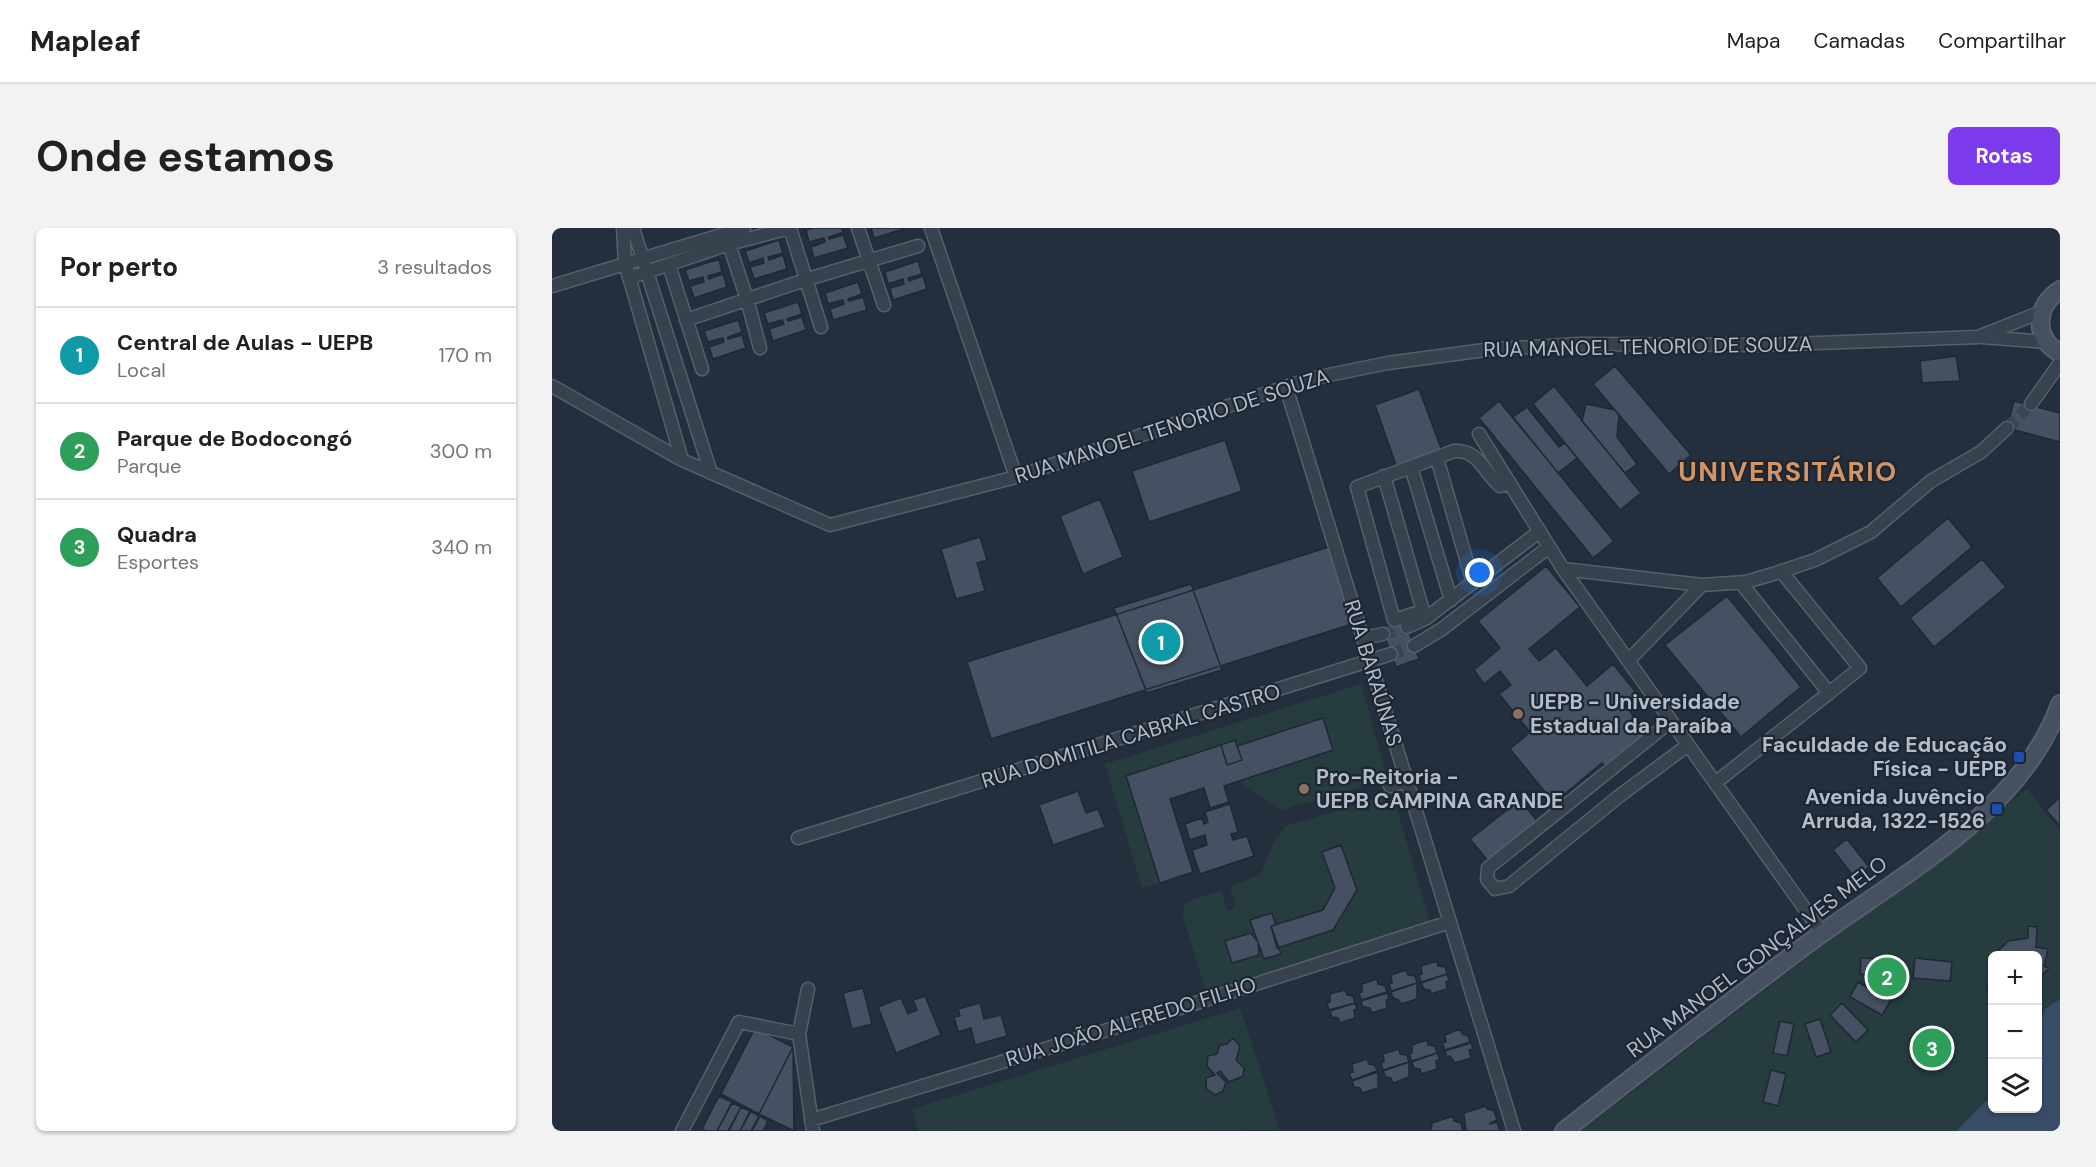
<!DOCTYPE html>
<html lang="pt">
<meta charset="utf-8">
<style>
:root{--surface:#fff;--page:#f2f2f2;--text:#202124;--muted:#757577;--line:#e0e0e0;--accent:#7c3aed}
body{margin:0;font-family:"DM Sans",sans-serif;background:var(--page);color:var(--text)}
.controls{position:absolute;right:18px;bottom:18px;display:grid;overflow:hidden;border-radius:9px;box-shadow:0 2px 4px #0004}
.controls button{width:54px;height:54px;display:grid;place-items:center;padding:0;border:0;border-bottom:2px solid var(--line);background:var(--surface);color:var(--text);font:30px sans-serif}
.you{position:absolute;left:928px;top:345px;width:21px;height:21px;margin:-15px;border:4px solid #fff;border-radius:50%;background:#1a73e8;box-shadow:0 0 0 9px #1a73e833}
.badge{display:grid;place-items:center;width:39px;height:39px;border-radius:50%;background:var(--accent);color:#fff;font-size:20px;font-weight:700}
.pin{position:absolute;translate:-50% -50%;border:3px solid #fff;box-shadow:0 2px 6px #0006}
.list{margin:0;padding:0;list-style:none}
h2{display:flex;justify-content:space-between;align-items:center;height:78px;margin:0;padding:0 24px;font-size:26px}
h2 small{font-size:20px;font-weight:400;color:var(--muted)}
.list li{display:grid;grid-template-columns:39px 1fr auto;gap:18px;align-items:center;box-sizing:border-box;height:96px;padding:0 24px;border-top:2px solid var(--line)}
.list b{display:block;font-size:22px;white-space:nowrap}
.list p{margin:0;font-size:20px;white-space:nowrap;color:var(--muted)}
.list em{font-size:20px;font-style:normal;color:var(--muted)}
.icon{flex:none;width:33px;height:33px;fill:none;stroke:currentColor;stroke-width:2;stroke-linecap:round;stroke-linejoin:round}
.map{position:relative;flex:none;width:1508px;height:903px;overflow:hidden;border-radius:9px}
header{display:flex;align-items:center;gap:36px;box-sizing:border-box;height:84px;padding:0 30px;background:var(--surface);border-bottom:2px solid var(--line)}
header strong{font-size:28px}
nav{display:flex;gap:33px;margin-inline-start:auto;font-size:21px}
.intro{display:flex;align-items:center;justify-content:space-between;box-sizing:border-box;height:144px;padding:0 36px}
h1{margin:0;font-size:42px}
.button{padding:15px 27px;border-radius:9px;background:var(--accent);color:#fff;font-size:21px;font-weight:700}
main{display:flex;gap:36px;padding:0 36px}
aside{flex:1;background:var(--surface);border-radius:9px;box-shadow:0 2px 4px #0004}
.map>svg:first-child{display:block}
</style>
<header>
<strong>Mapleaf</strong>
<nav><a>Mapa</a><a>Camadas</a><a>Compartilhar</a></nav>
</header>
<div class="intro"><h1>Onde estamos</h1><a class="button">Rotas</a></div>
<main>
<aside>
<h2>Por perto<small>3 resultados</small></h2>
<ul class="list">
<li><span class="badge" style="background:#0f9aa8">1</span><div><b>Central de Aulas - UEPB</b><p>Local</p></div><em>170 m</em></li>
<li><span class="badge" style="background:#2e9e5b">2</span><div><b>Parque de Bodocongó</b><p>Parque</p></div><em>300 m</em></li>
<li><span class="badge" style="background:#2e9e5b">3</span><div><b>Quadra</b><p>Esportes</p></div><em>340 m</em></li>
</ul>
</aside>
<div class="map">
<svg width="1508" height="903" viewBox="0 0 1508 903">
<rect width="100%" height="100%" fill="#242f3e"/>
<path fill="#263c3f" d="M809 456 836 552 729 582 686 553 781 522 771 490 685 518 683 512 574 548 608 655 590 660 553 536Z
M1475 561 1508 603V771L1492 782 1486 813V728H1440V867L1404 903H1029Z
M840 565 878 694 655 767 631 688 632 677 640 672 669 663 675 682H680L683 677 678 659 709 646 723 612 734 598 805 577 818 585 817 573Z
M688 780 728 902 366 903 360 881Z"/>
<path fill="#394c67" d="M1508 771V903H1404L1440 867V880H1486V813L1492 782Z"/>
<path fill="#455162" stroke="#1f2835" stroke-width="1.5" d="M261 0H290L291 4 277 9V11L291 7 296 20 262 30 259 19 273 14 272 10 257 14 254 2Z
M319 0H355L322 10Z
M227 12 231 25 216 29 217 32 231 27 235 41 202 51 198 39 212 35 211 30 197 35 193 23Z
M167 31 170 44 156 48 157 51 171 46 175 59 142 70 138 58 152 54 151 49 137 53 133 42Z
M366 33 370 46 356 50 357 53 371 48 375 61 341 72 338 60 352 56 351 51 336 56 333 44Z
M306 54 310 66 296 71 297 73 311 69 315 82 281 92 278 81 292 76 291 72 276 76 273 65Z
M246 74 250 86 235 91 236 93 250 89 254 102 221 113 217 101 232 96 230 92 216 96 212 85Z
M186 92 190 104 176 109V111L190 107 194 120 161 131 157 119 172 114 171 110 156 114 152 103Z
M1404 128 1408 153 1370 155 1368 133Z
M1063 138 1139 227 1117 246 1041 156Z
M1002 158 1089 265 1068 282 981 176Z
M867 161 890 223 845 240 823 177Z
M947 173 1062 313 1041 330 927 190Z
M1462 173 1508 185V214L1455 200Z
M1034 176 1063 182 1067 187 1065 209 1085 236 1073 245 1030 193Z
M975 179 1007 219 1013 215 1025 230 1006 245 961 189Z
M673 212 690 263 597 294 580 243Z
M548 271 571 329 531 346 508 288Z
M1396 290 1420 319 1349 379 1325 350Z
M428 309 435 332 425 335 433 363 404 371 389 321Z
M780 318 803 395 439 511 415 434Z
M1430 331 1454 359 1382 419 1358 390Z
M994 338 1028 379 977 421 987 433 1004 420 1035 458 1061 436 1086 467 1074 477 1093 506 1053 539 1050 535 1002 575 958 521 978 504 947 466 959 457 948 443 932 456 922 442 948 420 926 393Z
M639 356 670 442 595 465 562 380Z
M1175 368 1249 459 1189 509 1113 417Z
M853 393 867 431 844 439 830 402Z
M771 490 781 522 672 558 677 574 658 580 652 560 618 571 641 644 608 655 574 548 669 517 675 537 690 532 685 518Z
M683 512 690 532 675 537 669 517Z
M526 563 534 585 546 581 553 599 501 617 487 577Z
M1508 569V598L1494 582Z
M968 572 986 594 936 633 918 611Z
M678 576 686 604 679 606 681 612 695 608 702 628 648 646 640 622 655 617 653 607 638 612 633 596 650 590 652 596 656 594 653 584Z
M1295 611 1317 639 1303 650 1281 622Z
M789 617 805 662 781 702 725 720 719 698 771 682 783 660 770 624Z
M720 685 724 697 719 698 729 726 712 731 698 692Z
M1476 698 1485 699 1484 719 1496 721 1492 738 1497 740 1486 751V728H1441L1456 713 1476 710Z
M699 705 706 714 707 727 680 735 673 713Z
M1309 730 1348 732 1347 748 1308 746Z
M1363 730 1400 734 1398 753 1361 750Z
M1440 730V729V761H1435Z
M885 733 886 738 893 739 895 746 869 754 867 747 870 746 869 738Z
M854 742 856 747 863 748 865 755 839 763 837 756 840 755 839 747Z
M895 746 897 752 894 754 895 761 879 766 878 762 872 761 869 755Z
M825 751 826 756 833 758 835 764 809 772 807 765 810 764V756Z
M1306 754 1339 772 1330 787 1298 769Z
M865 755V771L849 776 847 772 841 770 839 764Z
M311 760 320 796 300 801 291 765Z
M793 762 795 767 801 768 803 775 777 782 775 775 778 774V766Z
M835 765 837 771 834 772 835 780 820 785 818 780 811 779 809 773Z
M373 768 389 807 344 825 326 779 349 770 356 786 365 782 361 772Z
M428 775 432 791 449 787 455 808 423 817 419 800 406 804 402 789 408 788 406 781Z
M803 775 805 781 802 782 803 790 788 795 786 790 780 789 778 783Z
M1290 775 1316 802 1304 814 1278 787Z
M1268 791 1279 824 1264 829 1253 796Z
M1228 793 1242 796 1235 828 1221 825Z
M203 800 241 819 207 886 169 866Z
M908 801 910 806 916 808 918 814 893 822 890 815 894 814 893 807Z
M681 810 688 818 684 832 692 840 691 848 677 854 668 843 665 845 674 854 671 863 663 867 654 860V850L663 847 655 838 656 828 665 826 668 817 675 816Z
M875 812 876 817 883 818 885 825 860 833 857 826 860 825V817Z
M919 815 921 821 917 822 919 830 903 835 898 828 895 829 893 823Z
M241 819 242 903 207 886Z
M847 821 848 826 855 827 857 834 831 842 829 835 832 834 831 826Z
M885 825 888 831 884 833 885 841 869 846 868 841 862 840 860 834Z
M815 831 817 836 823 837 825 843 800 852 797 845 801 844 800 836Z
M857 834V849L841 855 839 850 834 849 831 843Z
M1219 842 1234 846 1226 878 1211 874Z
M826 844V860L810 865 808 860 802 859 800 853Z
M167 868 180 874 165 903H154L150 901Z
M180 875 189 879 176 903H165Z
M934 878 935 881 942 883 945 892 937 896 945 894 948 903H914L912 885Z
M189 879 198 883 188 903H177Z
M199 883 207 888 199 903H188Z
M208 888 216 893 211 903H200Z
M901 888 902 893 909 895 911 903H879L880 895Z"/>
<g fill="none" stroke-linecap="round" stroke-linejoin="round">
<path stroke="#3a4453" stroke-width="12" stroke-dasharray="12 6" stroke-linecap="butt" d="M1455 200 1479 176
M831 406 855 399
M839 426 862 418"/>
<defs>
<path id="street" d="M71 0 73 35 130 232
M81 0 159 245
M238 0 269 99
M306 0 332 77
M379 0 464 249
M175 10 195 71 208 120
M117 37 150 141
M77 50 177 16 237 0
M0 58 192 0
M134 92 256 51 366 18
M1430 109 1494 114
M0 158 130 232 278 297 464 249 757 151 836 135 933 122 1026 116 1210 117 1426 109 1489 84
M734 159 962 903
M1479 176 1508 135
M927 206 1011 341 1270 705
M885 230 921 355
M859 239 899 372
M832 248 873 390
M1011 341 1150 357 1194 354 1221 346 1263 332 1319 304 1379 253 1429 224 1455 200
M1229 343 1308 440 1277 465
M871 383 842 392 805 259 902 223C927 221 932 245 948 258L958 255
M855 399 873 391 988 303
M811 410 831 406
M862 418 890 401 997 319
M1076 433 1150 357
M1119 493 936 640 935 651 943 661 957 658 1066 569 1136 517
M1163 555 1277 465 1189 355
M838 558 855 553
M246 610 839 426
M256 761 247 806 261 903
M259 892 641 776 898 694
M130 903 187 794 247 806"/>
<path id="secondary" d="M1508 62C1483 77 1481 111 1508 125
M1012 903C1092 840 1173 778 1254 717 1343 650 1469 586 1508 476"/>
</defs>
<use href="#street" stroke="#565f6c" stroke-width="15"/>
<use href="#secondary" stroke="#565f6c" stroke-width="20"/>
<use href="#street" stroke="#38414e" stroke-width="12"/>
<use href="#secondary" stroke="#465061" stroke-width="16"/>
</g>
<g fill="#8d6e63" stroke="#1d2633" stroke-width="2">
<circle cx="966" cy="486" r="6"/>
<circle cx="752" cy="561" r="6"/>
</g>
<g fill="#1a4fb4" stroke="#1d2633" stroke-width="2">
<rect x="1461" y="523" width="12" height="12" rx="3"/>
<rect x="1439" y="575" width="12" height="12" rx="3"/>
</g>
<g text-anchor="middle" stroke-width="4.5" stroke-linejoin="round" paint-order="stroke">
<g font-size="21" fill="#b4bcc9" stroke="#1d2633">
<text transform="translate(1096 119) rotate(-1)" y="7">RUA MANOEL TENORIO DE SOUZA</text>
<text transform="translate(620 198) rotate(-18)" y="7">RUA MANOEL TENORIO DE SOUZA</text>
<text transform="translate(821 445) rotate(73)" y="7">RUA BARAÚNAS</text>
<text transform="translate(579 508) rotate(-17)" y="7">RUA DOMITILA CABRAL CASTRO</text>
<text transform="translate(1205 729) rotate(-37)" y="7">RUA MANOEL GONÇALVES MELO</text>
<text transform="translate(579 794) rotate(-17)" y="7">RUA JOÃO ALFREDO FILHO</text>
</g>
<g font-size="21" font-weight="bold" fill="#b4bcc9" stroke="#1d2633" text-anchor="start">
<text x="978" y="481">UEPB - Universidade<tspan x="978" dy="24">Estadual da Paraíba</tspan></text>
<text x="1455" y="524" text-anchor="end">Faculdade de Educação<tspan x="1455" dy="24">Física - UEPB</tspan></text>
<text x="764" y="556">Pro-Reitoria -<tspan x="764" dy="24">UEPB CAMPINA GRANDE</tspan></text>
<text x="1433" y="576" text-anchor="end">Avenida Juvêncio<tspan x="1433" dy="24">Arruda, 1322-1526</tspan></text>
</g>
<g font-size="27" font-weight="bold" letter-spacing="1.5" fill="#d59563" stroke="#1d2633">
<text x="1236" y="253">UNIVERSITÁRIO</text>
</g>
</g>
</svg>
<div class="controls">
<button>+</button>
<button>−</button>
<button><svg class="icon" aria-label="layers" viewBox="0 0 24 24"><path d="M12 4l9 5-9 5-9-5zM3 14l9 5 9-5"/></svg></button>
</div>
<div class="you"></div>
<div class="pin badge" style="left:609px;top:414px;background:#0f9aa8">1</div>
<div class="pin badge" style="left:1335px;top:749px;background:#2e9e5b">2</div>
<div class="pin badge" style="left:1380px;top:820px;background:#2e9e5b">3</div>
</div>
</main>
